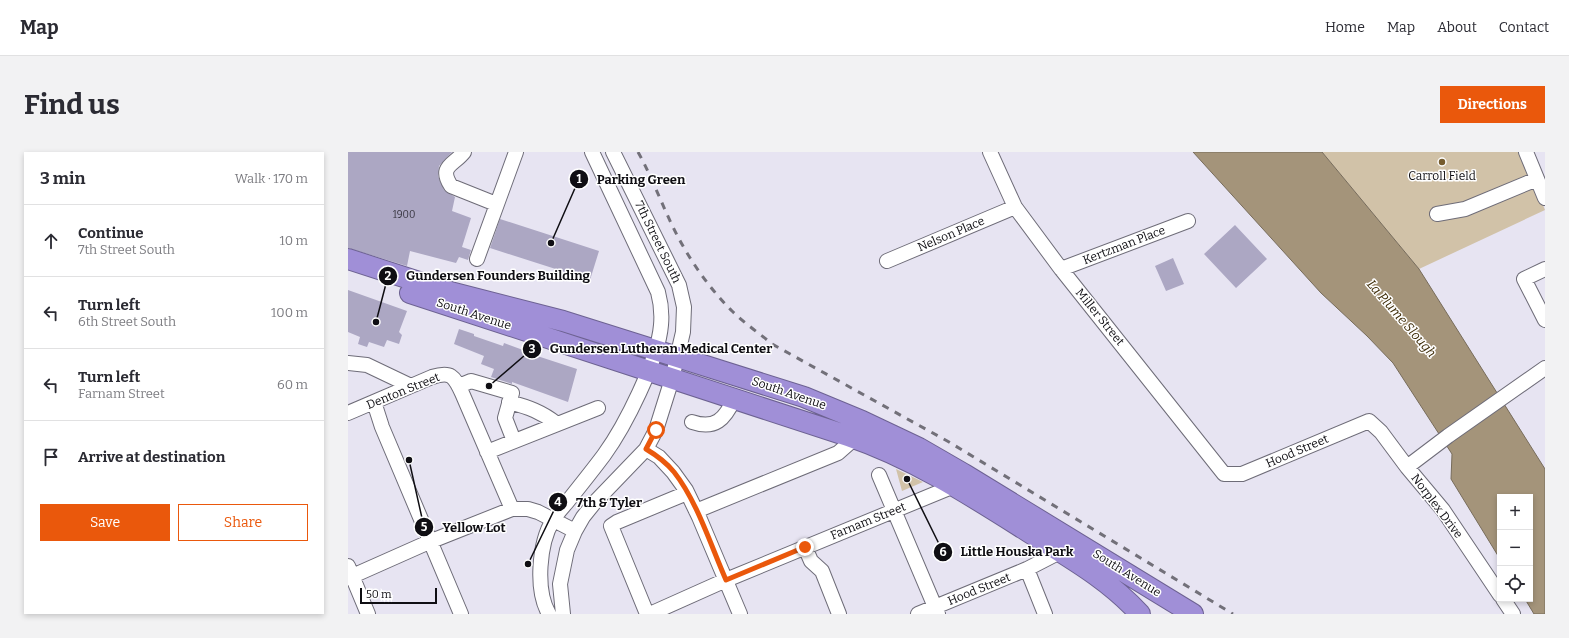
<!DOCTYPE html>
<meta charset="utf-8">
<style>
:root{--surface:#fff;--page:#f2f2f3;--text:#2b2b33;--muted:#7c7c81;--line:#e1e1e2;--accent:#ea580c}
body{margin:0;font-family:Bitter,serif;background:var(--page);color:var(--text)}
.controls{position:absolute;right:12px;bottom:12px;display:grid;overflow:hidden;border-radius:0px;box-shadow:0 2px 6px #0003}
.controls button{width:36px;height:36px;display:grid;place-items:center;padding:0;border:0;border-bottom:1px solid var(--line);background:var(--surface);color:var(--text);font:20px sans-serif}
.scale{position:absolute;left:12px;bottom:10px;width:77px;box-sizing:border-box;padding-left:4px;border:2px solid #0f0e13;border-top:0;font-size:11px;line-height:14px;white-space:nowrap;color:#0f0e13;-webkit-text-stroke:3px #fff;paint-order:stroke}
.stop{position:absolute;width:12px;height:12px;margin:-9px;border:3px solid #ea580c;border-radius:50%;background:#fff}
.stop.end{background:#ea580c;border-color:#fff;box-shadow:0 1px 4px #0008}
.list{margin:0;padding:0;list-style:none}
h2{display:flex;justify-content:space-between;align-items:center;height:52px;margin:0;padding:0 16px;font-size:17px}
h2 small{font-size:13px;font-weight:400;color:var(--muted)}
.list li{display:grid;grid-template-columns:26px 1fr auto;gap:12px;align-items:center;box-sizing:border-box;height:72px;padding:0 16px;border-top:1px solid var(--line)}
.list b{display:block;font-size:15px;white-space:nowrap}
.list p{margin:0;font-size:13px;white-space:nowrap;color:var(--muted)}
.list em{font-size:13px;font-style:normal;color:var(--muted)}
.actions{display:flex;gap:8px;padding:12px 16px}
.actions a{flex:1;padding:9px 0;border:1px solid var(--accent);border-radius:0px;text-align:center;font-size:14px;color:var(--accent)}
.actions .main{background:var(--accent);color:#fff}
.icon{flex:none;width:22px;height:22px;fill:none;stroke:currentColor;stroke-width:2;stroke-linecap:round;stroke-linejoin:round}
.map{position:relative;flex:none;width:1197px;height:462px;overflow:hidden;border-radius:0px}
header{display:flex;align-items:center;gap:24px;box-sizing:border-box;height:56px;padding:0 20px;background:var(--surface);border-bottom:1px solid var(--line)}
header strong{font-size:19px}
nav{display:flex;gap:22px;margin-inline-start:auto;font-size:14px}
.intro{display:flex;align-items:center;justify-content:space-between;box-sizing:border-box;height:96px;padding:0 24px}
h1{margin:0;font-size:28px}
.button{padding:10px 18px;border-radius:0px;background:var(--accent);color:#fff;font-size:14px;font-weight:700}
main{display:flex;gap:24px;padding:0 24px}
aside{flex:1;background:var(--surface);border-radius:0px;box-shadow:0 2px 6px #0003}
.map>svg:first-child{display:block}
</style>
<header>
<strong>Map</strong>
<nav><a>Home</a><a>Map</a><a>About</a><a>Contact</a></nav>
</header>
<div class="intro"><h1>Find us</h1><a class="button">Directions</a></div>
<main>
<aside>
<h2>3 min<small>Walk · 170 m</small></h2>
<ul class="list">
<li><svg class="icon" aria-label="ahead" viewBox="0 0 24 24"><path d="M12 20V5M6 11l6-6 6 6"/></svg><div><b>Continue</b><p>7th Street South</p></div><em>10 m</em></li>
<li><svg class="icon" aria-label="left" viewBox="0 0 24 24"><path d="M17 20v-9H6M10 6l-5 5 5 5"/></svg><div><b>Turn left</b><p>6th Street South</p></div><em>100 m</em></li>
<li><svg class="icon" aria-label="left" viewBox="0 0 24 24"><path d="M17 20v-9H6M10 6l-5 5 5 5"/></svg><div><b>Turn left</b><p>Farnam Street</p></div><em>60 m</em></li>
<li><svg class="icon" aria-label="arrive" viewBox="0 0 24 24"><path d="M6 21V4h12l-3 4 3 4H6"/></svg><div><b>Arrive at destination</b></div></li>
</ul>
<div class="actions"><a class="main">Save</a><a>Share</a></div>
</aside>
<div class="map">
<svg width="1197" height="462" viewBox="0 0 1197 462">
<rect width="100%" height="100%" fill="#e7e4f2"/>
<path fill="#d1c2a8" d="M974 0H1173L1197 58 1071 117Z
M548 317 575 330 554 339Z"/>
<path fill="#a4947a" stroke="#776c5b" d="M845 0H974L1071 117 1197 317V462H1186L1177 447H1182V345H1152V407L1103 327 1104 302 1045 211 1019 184 973 141Z"/>
<path fill="#aca7c3" d="M0 0H104L91 14 90 24 96 38 107 45 104 59 123 66 114 95 123 98 120 108 111 105 108 111 62 99 59 114 0 96Z
M152 67 251 99 242 128 142 96Z
M887 73 919 107 888 136 856 102Z
M825 106 836 132 818 139 807 114Z
M0 138 59 159 51 180 54 183 51 192 39 188 36 195 21 190 19 195 10 192 12 185 0 180Z
M111 177 126 182V184L155 194 156 191 175 198 174 199 229 217 220 250 164 230V232L143 225 146 217 133 212 136 204 106 192Z"/>
<g fill="none" stroke-linecap="round" stroke-linejoin="round">
<defs>
<path id="minor" d="M116 0C106 13 90 14 103 34L148 52
M642 0 667 55 713 117 876 322H894L1021 269 1033 280 1059 315 1095 358 1152 443
M1178 0 1197 46
M1089 62 1117 57 1189 27
M129 107 168 0
M539 109 667 55
M713 117 840 69
M1197 117 1176 127 1197 168
M0 211 19 213 63 234
M111 234 123 229 164 241 157 266 166 289
M26 250 34 275 113 462
M161 250C180 255 194 260 209 272
M0 261 84 225C103 219 106 224 114 241L164 357
M344 270C367 278 377 267 386 247
M298 297 311 305 325 320 338 338 351 365 392 462
M139 300 250 256
M1059 315 1100 284 1197 216
M531 323 590 462
M348 359 490 301 507 286
M457 395 463 409 474 419 491 462
M0 414 20 462
M679 417 697 462
M0 426 81 390 164 357H180L190 360 227 379
M1155 447 1165 462
M201 462C187 438 191 391 205 368 209 361 215 355 220 349 232 334 244 319 256 303 277 274 310 209 313 173 314 162 313 151 310 140L244 0
M215 462 212 432 219 398 227 379 235 365 247 350 298 297 308 278 324 227 335 180 336 155 331 133 265 0
M299 462 263 374 269 370 339 341
M302 462 378 428 606 334
M570 462 679 417 712 400"/>
<path id="highway" d="M0 107 102 140 215 169 342 209 456 245 514 269 571 296 616 322 845 462
M62 141 500 284C565 306 622 343 679 379 720 405 759 426 792 462"/>
</defs>
<use href="#minor" stroke="#6e6c78" stroke-width="16"/>
<use href="#highway" stroke="#6d6292" stroke-width="22"/>
<use href="#minor" stroke="#fff" stroke-width="14"/>
<use href="#highway" stroke="#a08fd7" stroke-width="20"/>
<path stroke="#727079" stroke-width="3" stroke-dasharray="7 7" stroke-linecap="butt" d="M290 0C305 27 315 56 329 83 343 110 362 137 384 159 396 171 411 181 424 192L601 290 885 462"/>
</g>
<g fill="none" stroke-linecap="round" stroke-linejoin="round">
<path stroke="#ea580c" stroke-width="5" d="M308 278 298 297C308 303 318 310 326 320 349 349 363 394 378 428L457 395"/>
</g>
<circle fill="#765c2e" stroke="#fff" stroke-width="1.5" cx="1094" cy="10" r="4"/>
<g text-anchor="middle" stroke-width="3" stroke-linejoin="round" paint-order="stroke">
<g font-size="10" fill="#36343f">
<text x="56" y="66">1900</text>
</g>
<g font-size="12" fill="#0f0e13" stroke="#fff">
<text x="1094" y="28">Carroll Field</text>
</g>
<g font-size="12" fill="#0f0e13" stroke="#fff">
<text transform="translate(603 82) rotate(-23)" y="4">Nelson Place</text>
<text transform="translate(310 90) rotate(64)" y="4">7th Street South</text>
<text transform="translate(776 93) rotate(-21)" y="4">Kertzman Place</text>
<text transform="translate(126 162) rotate(18)" y="4">South Avenue</text>
<text transform="translate(752 165) rotate(51)" y="4">Miller Street</text>
<text transform="translate(55 239) rotate(-22)" y="4">Denton Street</text>
<text transform="translate(441 241) rotate(19)" y="4">South Avenue</text>
<text transform="translate(949 299) rotate(-23)" y="4">Hood Street</text>
<text transform="translate(1089 354) rotate(53)" y="4">Norplex Drive</text>
<text transform="translate(520 369) rotate(-22)" y="4">Farnam Street</text>
<text transform="translate(779 421) rotate(32)" y="4">South Avenue</text>
<text transform="translate(631 437) rotate(-22)" y="4">Hood Street</text>
</g>
<g font-size="13" font-style="italic" fill="#3c2a05" stroke="#fff">
<text transform="translate(1054 166) rotate(49)" y="5">La Plume Slough</text>
</g>
</g>
<path fill="none" stroke="#0f0e13" stroke-width="1.5" d="M203 91L231 27M28 170L40 124M141 234L184 197M180 412L210 350M61 308L76 375M559 327L595 400"/>
<g fill="#0f0e13" stroke="#fff" stroke-width="1.5">
<circle cx="203" cy="91" r="4"/>
<circle cx="28" cy="170" r="4"/>
<circle cx="141" cy="234" r="4"/>
<circle cx="180" cy="412" r="4"/>
<circle cx="61" cy="308" r="4"/>
<circle cx="559" cy="327" r="4"/>
<circle cx="231" cy="27" r="10"/>
<circle cx="40" cy="124" r="10"/>
<circle cx="184" cy="197" r="10"/>
<circle cx="210" cy="350" r="10"/>
<circle cx="76" cy="375" r="10"/>
<circle cx="595" cy="400" r="10"/>
</g>
<g font-size="12" text-anchor="middle" font-weight="bold" fill="#fff">
<text x="231" y="31">1</text>
<text x="40" y="128">2</text>
<text x="184" y="201">3</text>
<text x="210" y="354">4</text>
<text x="76" y="379">5</text>
<text x="595" y="404">6</text>
</g>
<g font-size="13" text-anchor="middle" font-weight="bold" fill="#0f0e13" stroke="#fff" stroke-width="3" stroke-linejoin="round" paint-order="stroke">
<text x="293" y="32">Parking Green</text>
<text x="150" y="128">Gundersen Founders Building</text>
<text x="313" y="201">Gundersen Lutheran Medical Center</text>
<text x="261" y="355">7th &amp; Tyler</text>
<text x="126" y="380">Yellow Lot</text>
<text x="669" y="404">Little Houska Park</text>
</g>
</svg>
<div class="controls">
<button>+</button>
<button>−</button>
<button><svg class="icon" aria-label="locate" viewBox="0 0 24 24"><circle cx="12" cy="12" r="6"/><path d="M12 2v4M12 18v4M2 12h4M18 12h4"/></svg></button>
</div>
<div class="scale">50 m</div>
<div class="stop" style="left:308px;top:278px"></div>
<div class="stop end" style="left:457px;top:395px"></div>
</div>
</main>
